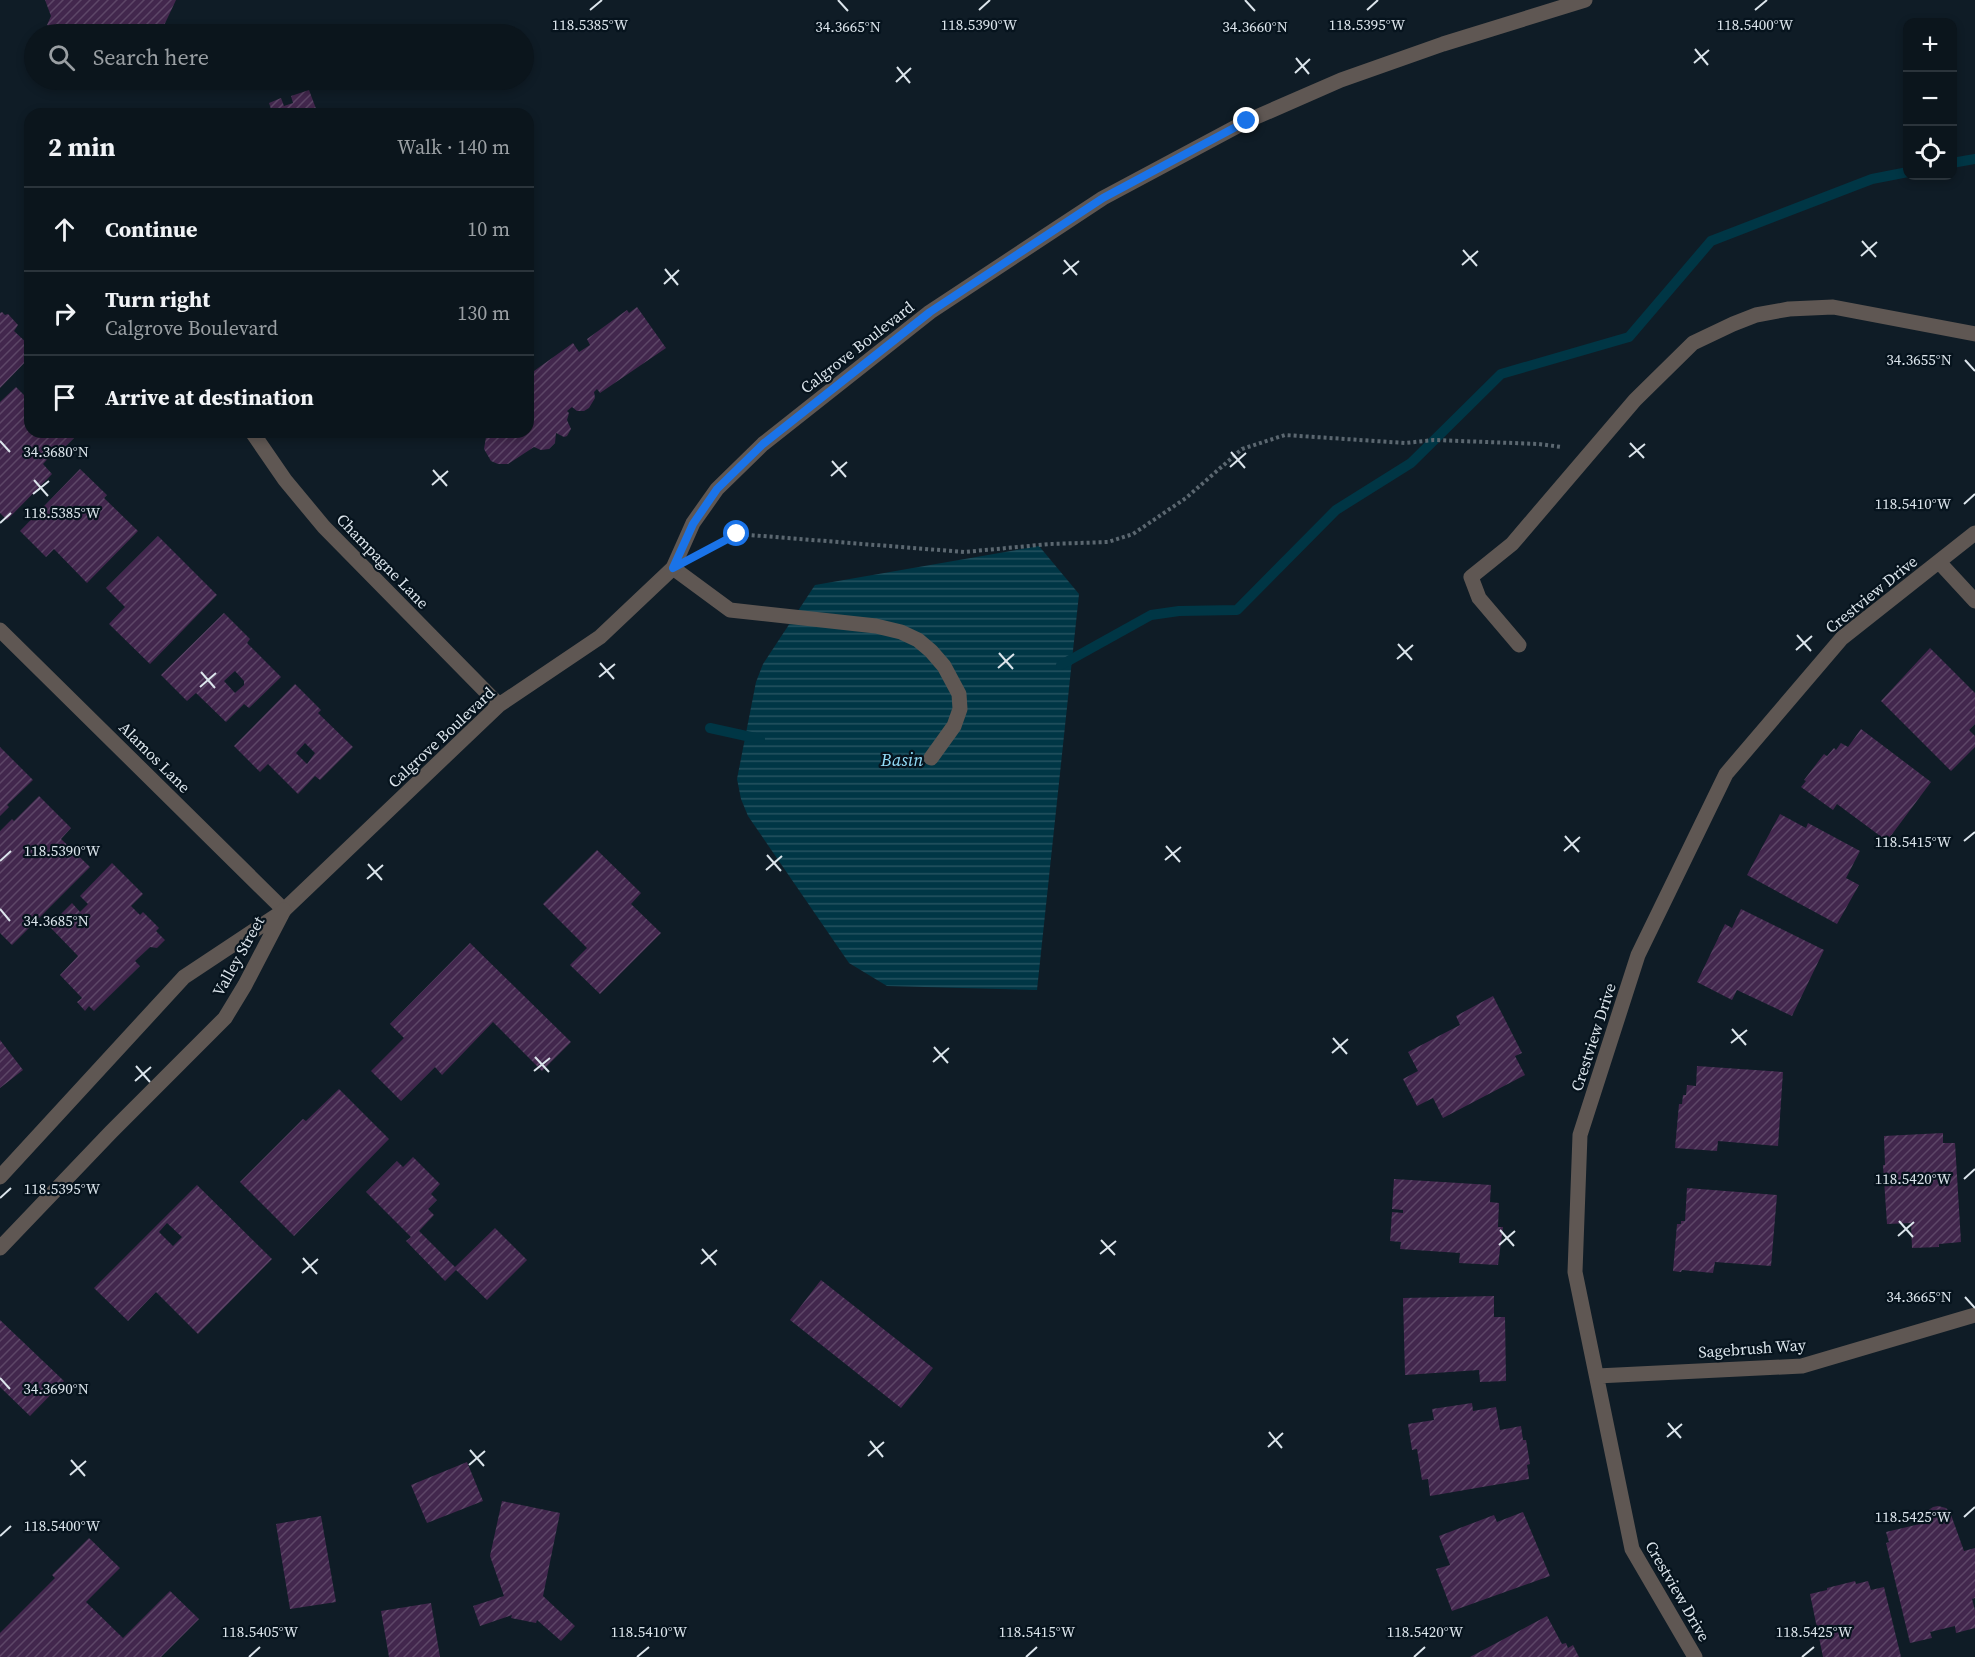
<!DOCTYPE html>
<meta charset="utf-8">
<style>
:root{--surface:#0b151c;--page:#141e25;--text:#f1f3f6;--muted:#9a9fa3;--line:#2b343b}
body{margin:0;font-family:"Source Serif 4",serif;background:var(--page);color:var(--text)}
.controls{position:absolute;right:18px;top:18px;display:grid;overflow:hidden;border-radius:12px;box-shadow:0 3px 9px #0003}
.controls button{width:54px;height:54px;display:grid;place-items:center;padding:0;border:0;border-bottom:2px solid var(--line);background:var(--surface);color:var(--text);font:30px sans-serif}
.stop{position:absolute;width:18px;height:18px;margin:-14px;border:4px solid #1a73e8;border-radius:50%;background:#fff}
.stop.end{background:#1a73e8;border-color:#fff;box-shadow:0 2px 6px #0008}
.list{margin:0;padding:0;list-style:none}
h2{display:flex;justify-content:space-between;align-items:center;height:78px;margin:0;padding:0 24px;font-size:26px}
h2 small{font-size:20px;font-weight:400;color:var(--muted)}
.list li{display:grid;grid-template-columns:39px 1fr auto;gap:18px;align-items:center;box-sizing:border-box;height:84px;padding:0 24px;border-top:2px solid var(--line)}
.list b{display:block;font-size:22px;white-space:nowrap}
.list p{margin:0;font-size:20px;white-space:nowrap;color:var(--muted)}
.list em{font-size:20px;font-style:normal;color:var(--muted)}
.icon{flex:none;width:33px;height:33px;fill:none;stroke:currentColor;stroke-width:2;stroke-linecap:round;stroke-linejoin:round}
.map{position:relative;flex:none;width:1975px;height:1657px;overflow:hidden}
.search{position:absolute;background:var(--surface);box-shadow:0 3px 9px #0003;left:24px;top:24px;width:510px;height:66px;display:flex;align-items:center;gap:15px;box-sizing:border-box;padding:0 21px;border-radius:33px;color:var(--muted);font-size:22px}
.panel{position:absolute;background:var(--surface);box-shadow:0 3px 9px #0003;left:24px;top:108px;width:510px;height:330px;border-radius:18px}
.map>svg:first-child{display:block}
</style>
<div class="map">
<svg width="1975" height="1657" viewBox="0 0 1975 1657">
<defs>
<pattern id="water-rules" width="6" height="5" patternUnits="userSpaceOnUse" patternTransform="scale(1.5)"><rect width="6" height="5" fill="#003645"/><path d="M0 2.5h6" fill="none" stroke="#255360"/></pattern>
<pattern id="building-hatch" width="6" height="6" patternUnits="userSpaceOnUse" patternTransform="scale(1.5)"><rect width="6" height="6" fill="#42274d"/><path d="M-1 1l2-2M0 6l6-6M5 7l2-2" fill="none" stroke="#5d4667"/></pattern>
</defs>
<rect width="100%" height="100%" fill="#0f1c26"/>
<path fill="url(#water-rules)" d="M1039 546 1079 594 1037 990 887 986 849 963 748 816 741 799 737 779 756 682 763 664 815 585Z"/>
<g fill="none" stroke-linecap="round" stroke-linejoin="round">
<path stroke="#003645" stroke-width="10" d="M1952 163 1975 159
M1061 665 1151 615 1179 611 1237 610 1336 510 1411 463 1501 374 1629 337 1711 241 1872 179 1908 172
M710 728 760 739"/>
</g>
<path fill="url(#building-hatch)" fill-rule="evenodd" d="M45 0H176L160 34H83L74 31 72 34H68L47 25 51 16Z
M309 90 318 114H268L272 112 269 103 281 98 284 106 293 103 291 96Z
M637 307 666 348 600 393 597 389 594 392 595 398 589 408 584 411H577L572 407 567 411 569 413 567 420 571 429 567 436 564 437 556 433 555 443 549 449 541 450 534 447 508 464H498L491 461 484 449 486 437 490 432H528V362L534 371 573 343 579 352 590 345 587 339 627 310 629 313Z
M2 312 5 315 8 314 18 325 14 331 30 346V357L0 388V313Z
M16 387 30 401V432H80L56 456 53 453 43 464 52 474 7 520 0 513V402Z
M80 469 107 495 104 498 138 531 87 583 54 549 46 557 20 531Z
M158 536 217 595 150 664 109 624 125 607 106 588Z
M224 613 250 639 247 643 281 677 249 708 244 704 226 722 196 693 187 701 161 675ZM235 671 244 681V685L235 693 224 681Z
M1930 648 1975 693V724L1969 730 1975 736V747L1951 771 1881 701Z
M295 684 321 710 318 713 353 747 320 780 315 776 298 794 268 764 260 772 234 746ZM305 743 315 753 307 764 296 753Z
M1861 729 1931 782 1887 841 1837 804 1833 810 1801 787 1806 781 1804 780 1824 754 1827 756 1834 748 1836 750 1841 743 1848 747Z
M0 747 33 780 7 805 9 807 0 816Z
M39 796 71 828 61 839 90 867 12 945 0 933V831L12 819 14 821Z
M1780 814 1806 828 1808 823 1860 851 1846 878 1859 885 1837 924 1747 875Z
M597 850 641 893 631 904 661 933 600 994 570 965 587 948 543 904Z
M112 863 143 894 131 906 140 915 143 912 159 928 156 931 165 940 157 948 150 947 135 961 140 966 94 1011 89 1006 85 1011 77 1002 82 998 60 975 78 956 49 926 72 903 80 912 88 904 80 896Z
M1741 909 1824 950 1792 1016 1737 990 1732 1000 1697 982 1725 924 1732 928Z
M470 943 571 1042 542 1071 493 1022 442 1075 435 1067 401 1101 371 1071 404 1038 390 1024Z
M1493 996 1522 1053 1515 1056 1525 1075 1443 1118 1433 1098 1417 1106 1403 1079 1418 1071 1408 1052 1460 1025 1456 1016Z
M0 1040 23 1070 0 1088Z
M1697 1066 1783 1072 1778 1146 1718 1141 1717 1151 1675 1148 1679 1104H1682L1683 1095H1686L1687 1085 1696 1086Z
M339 1089 389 1139 294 1236 240 1182 303 1119 306 1121Z
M1943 1133V1143H1955L1961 1242 1939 1244V1247L1912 1248 1911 1223 1887 1224 1883 1165H1885L1884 1136Z
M413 1157 440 1184 431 1194 437 1200 428 1209 434 1215 419 1231 455 1267 495 1228 527 1260 487 1300 456 1270 445 1281 406 1241 411 1237 366 1192 397 1161 403 1167Z
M1394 1179 1491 1185 1490 1202 1499 1203 1498 1227H1503L1498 1265 1459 1263 1460 1253 1400 1249 1401 1242 1390 1241 1392 1212 1403 1213V1210L1392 1209Z
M197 1185 272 1259 198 1334 156 1292 128 1321 94 1288ZM167 1223 182 1237 173 1246 159 1232Z
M1687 1188 1777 1195 1771 1266 1715 1262 1713 1273 1682 1270 1681 1272 1673 1271 1677 1224H1681V1221H1685Z
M821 1280 933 1368 901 1408 790 1320Z
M1494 1296V1317H1505L1506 1381 1480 1382 1479 1370 1405 1375 1403 1298Z
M0 1320 64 1381 30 1416 0 1387Z
M1472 1403 1473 1411 1496 1407 1500 1430 1521 1426 1523 1440H1526L1530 1464 1527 1465 1529 1479 1430 1496 1428 1479 1422 1480 1417 1449 1412 1450 1408 1424 1434 1420 1432 1409Z
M467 1462 483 1501 427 1523 411 1485Z
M502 1501 560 1513 543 1596 575 1626 561 1641 537 1620 536 1623 511 1618 512 1615 480 1626 473 1606 504 1596 490 1556Z
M1938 1506 1946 1508 1950 1512 1964 1551 1975 1548V1598L1972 1599 1975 1610V1628L1956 1633 1955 1626 1930 1632 1932 1638 1910 1643 1886 1543 1889 1542 1886 1532 1924 1523V1516L1926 1512 1933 1507Z
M1523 1512 1550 1576 1452 1611 1436 1569 1450 1565 1439 1536 1494 1515 1497 1522Z
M321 1516 336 1602 290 1609 276 1524Z
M89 1538 120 1568 86 1602 123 1638 170 1591 199 1619 161 1657H0V1633L55 1578 52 1575Z
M1855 1581 1856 1584 1868 1581 1871 1590 1884 1587 1901 1657H1823L1810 1594 1827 1590V1588Z
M431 1603 440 1657H389L381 1611Z
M1547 1616 1562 1644 1566 1643 1568 1648 1573 1645 1579 1657H1470Z"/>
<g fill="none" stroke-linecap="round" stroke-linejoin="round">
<path stroke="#5b6770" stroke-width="4" stroke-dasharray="3 3" stroke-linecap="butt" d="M713 547 737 534 964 552 1050 544 1108 542 1133 534 1186 498 1242 449 1285 435 1405 443 1434 440 1539 444 1561 447"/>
<path stroke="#5f5753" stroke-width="15" d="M673 568 730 610 876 626 901 632 918 640 931 651 944 666 959 694 960 709 954 726 931 758
M1519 645 1479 598 1471 577 1512 544 1635 400 1693 343 1733 324 1756 315 1789 309 1833 307 1975 334"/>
<path stroke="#5f5753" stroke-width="15" d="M252 432 285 480 324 527 499 705
M1939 562 1975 601
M0 630 284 910 499 705 600 637 673 568 693 523 717 489 763 444 930 312 1103 198 1247 121 1341 80 1443 44 1585 0
M1597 1376 1802 1366 1975 1315
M1695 1657 1632 1549 1575 1272 1580 1135 1638 955 1726 774 1842 638 1975 533"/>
<path stroke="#5f5753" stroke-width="15" d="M0 1177 184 977 282 912
M0 1248 111 1132 225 1018 245 985 284 910"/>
</g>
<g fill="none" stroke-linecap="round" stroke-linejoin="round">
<path stroke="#1a73e8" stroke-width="8" d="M737 534 673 568 693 524 717 489 763 444 930 312 1103 198 1247 121"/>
</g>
<path fill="none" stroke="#dce5ec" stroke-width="2" d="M838 0 848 11M1245 0 1255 11M590 10 602 0M979 10 990 0M1367 10 1378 0M1755 10 1767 0M1695 49 1708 65M1296 58 1309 74M1694 63 1709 50M897 67 910 83M1295 73 1310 59M896 82 911 68M1862 241 1876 257M1463 250 1477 266M1861 256 1877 242M1064 260 1077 275M1462 265 1478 251M665 269 678 285M1063 274 1079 261M664 284 679 270M1965 360 1975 371M0 441 10 452M1630 443 1644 458M1231 452 1245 468M1629 457 1645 444M832 461 846 477M1230 467 1246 453M433 470 447 486M831 476 847 462M34 480 48 496M432 485 448 471M33 494 49 481M1964 504 1975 494M0 523 11 513M1797 635 1811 651M1398 644 1412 660M1796 650 1812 636M999 653 1013 669M1397 659 1413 645M600 663 614 679M998 668 1014 654M201 672 215 688M599 677 615 664M200 687 216 673M1565 836 1579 852M1964 841 1975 832M1166 846 1180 862M1564 851 1580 837M767 855 781 871M1165 860 1181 847M0 861 11 851M368 864 382 880M766 870 782 856M367 879 383 865M0 909 10 921M1732 1029 1746 1045M1333 1038 1347 1054M1731 1043 1747 1030M934 1047 948 1063M1332 1053 1348 1039M535 1057 549 1072M933 1062 949 1048M136 1066 150 1082M534 1071 550 1058M135 1081 151 1067M1964 1179 1975 1169M0 1198 11 1188M1899 1221 1913 1237M1500 1230 1514 1246M1898 1236 1914 1222M1101 1240 1115 1255M1499 1245 1515 1231M702 1249 716 1265M1100 1254 1116 1241M303 1258 317 1274M701 1264 717 1250M302 1273 318 1259M1965 1297 1975 1308M0 1378 10 1389M1668 1423 1681 1438M1269 1432 1282 1448M1667 1437 1682 1424M870 1441 883 1457M1268 1447 1283 1433M470 1450 484 1466M868 1456 884 1442M71 1460 85 1476M469 1465 485 1451M70 1475 86 1461M1964 1517 1975 1507M0 1536 11 1526M249 1657 260 1647M637 1657 649 1647M1026 1657 1037 1647M1414 1657 1425 1647M1802 1657 1814 1647"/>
<g text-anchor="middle" stroke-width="4.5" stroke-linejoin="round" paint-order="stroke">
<g font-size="16" fill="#dce5ec" stroke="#06131d">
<text transform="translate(857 347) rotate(-38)" y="6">Calgrove Boulevard</text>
<text transform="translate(383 561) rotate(46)" y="6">Champagne Lane</text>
<text transform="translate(1871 594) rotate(-39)" y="6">Crestview Drive</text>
<text transform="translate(441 737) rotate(-43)" y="6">Calgrove Boulevard</text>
<text transform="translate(155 757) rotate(45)" y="6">Alamos Lane</text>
<text transform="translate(238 956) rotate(-61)" y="6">Valley Street</text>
<text transform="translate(1593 1037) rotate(-72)" y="6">Crestview Drive</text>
<text transform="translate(1752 1348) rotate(-4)" y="6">Sagebrush Way</text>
<text transform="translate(1678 1591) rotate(60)" y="6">Crestview Drive</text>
</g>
<g font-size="18" font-style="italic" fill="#92dcf7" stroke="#06131d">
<text x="902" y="766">Basin</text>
</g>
</g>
<g font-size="15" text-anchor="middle" fill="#dce5ec" stroke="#06131d" stroke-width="4.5" stroke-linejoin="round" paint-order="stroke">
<text x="590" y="30">118.5385°W</text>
<text x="979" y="30">118.5390°W</text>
<text x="1367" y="30">118.5395°W</text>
<text x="1755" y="30">118.5400°W</text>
<text x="1255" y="32">34.3660°N</text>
<text x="848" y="32">34.3665°N</text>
<text x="1919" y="365">34.3655°N</text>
<text x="56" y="457">34.3680°N</text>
<text x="1913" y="509">118.5410°W</text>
<text x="62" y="518">118.5385°W</text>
<text x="1913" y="847">118.5415°W</text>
<text x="62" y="856">118.5390°W</text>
<text x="56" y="926">34.3685°N</text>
<text x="1913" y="1184">118.5420°W</text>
<text x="62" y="1194">118.5395°W</text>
<text x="1919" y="1302">34.3665°N</text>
<text x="56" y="1394">34.3690°N</text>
<text x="1913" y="1522">118.5425°W</text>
<text x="62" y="1531">118.5400°W</text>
<text x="260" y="1637">118.5405°W</text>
<text x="649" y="1637">118.5410°W</text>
<text x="1037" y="1637">118.5415°W</text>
<text x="1425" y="1637">118.5420°W</text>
<text x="1814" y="1637">118.5425°W</text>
</g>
</svg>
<div class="controls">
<button>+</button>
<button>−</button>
<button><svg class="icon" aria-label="locate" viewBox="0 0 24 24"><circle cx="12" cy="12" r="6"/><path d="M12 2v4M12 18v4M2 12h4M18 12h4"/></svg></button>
</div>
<div class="stop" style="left:737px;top:534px"></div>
<div class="stop end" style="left:1247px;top:121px"></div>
<div class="search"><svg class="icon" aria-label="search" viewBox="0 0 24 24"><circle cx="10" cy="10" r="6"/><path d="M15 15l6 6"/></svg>Search here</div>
<section class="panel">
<h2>2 min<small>Walk · 140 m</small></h2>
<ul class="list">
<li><svg class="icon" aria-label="ahead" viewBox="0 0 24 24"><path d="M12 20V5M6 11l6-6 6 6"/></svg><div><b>Continue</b></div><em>10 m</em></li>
<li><svg class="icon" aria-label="right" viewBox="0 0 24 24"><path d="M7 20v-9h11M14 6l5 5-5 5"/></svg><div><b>Turn right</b><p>Calgrove Boulevard</p></div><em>130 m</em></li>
<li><svg class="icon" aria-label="arrive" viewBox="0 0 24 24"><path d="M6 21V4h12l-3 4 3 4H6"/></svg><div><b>Arrive at destination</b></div></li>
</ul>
</section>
</div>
